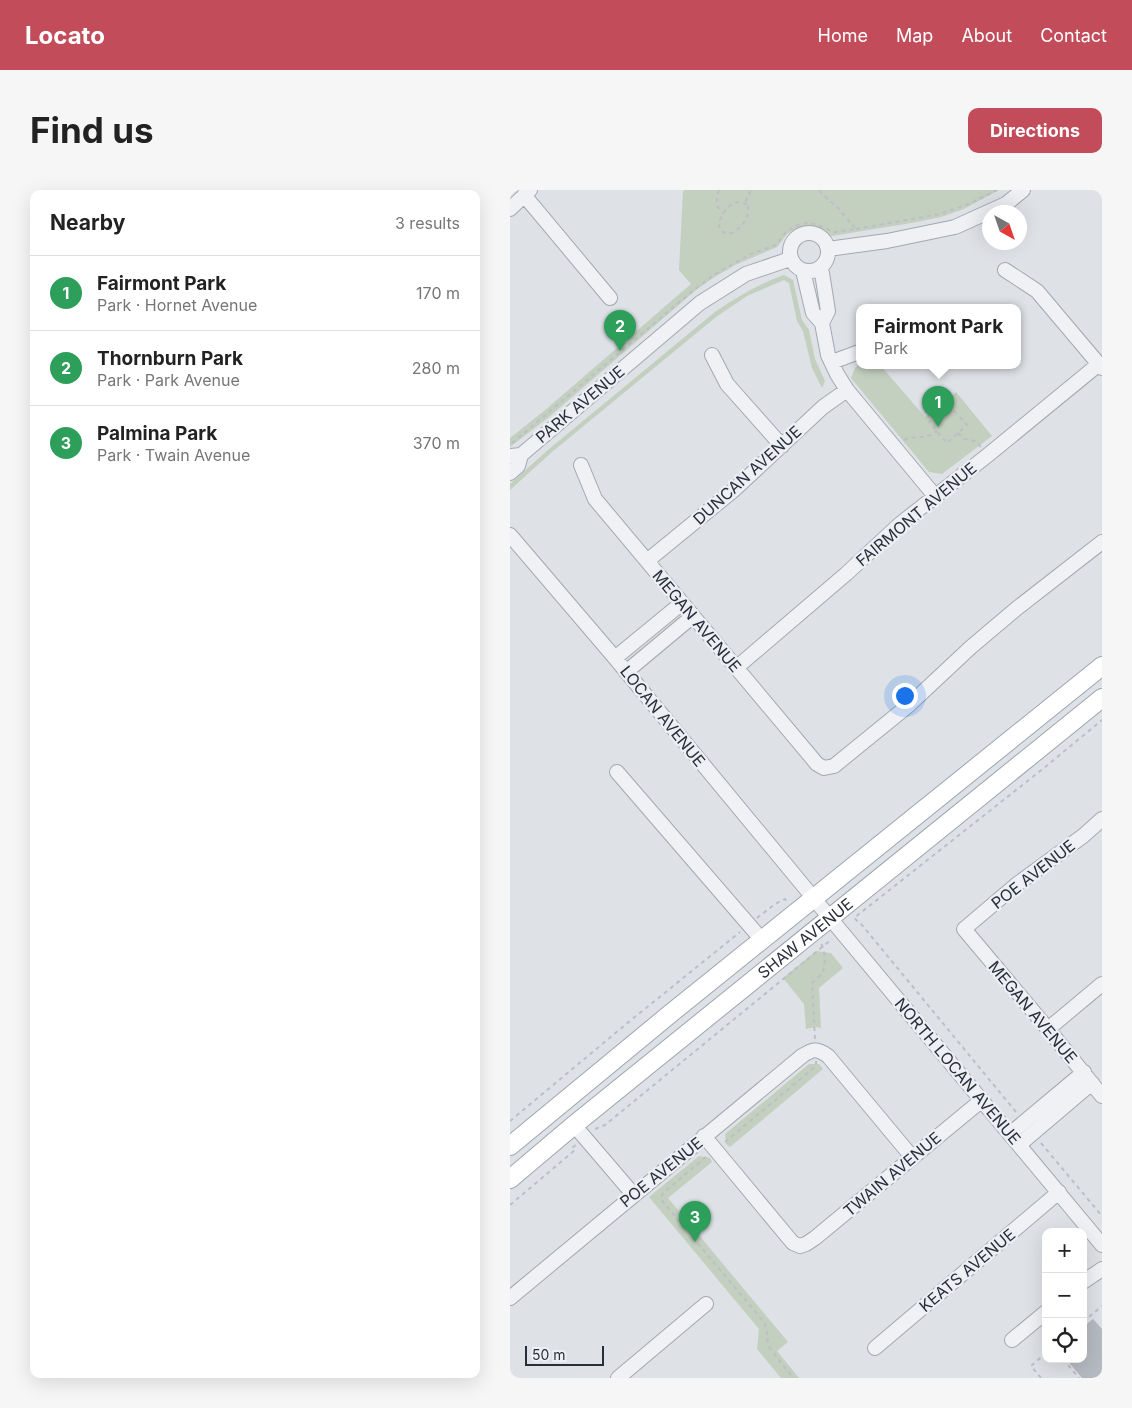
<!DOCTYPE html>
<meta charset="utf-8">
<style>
:root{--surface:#fff;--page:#f6f6f6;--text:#222;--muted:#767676;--line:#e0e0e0;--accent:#c24c5a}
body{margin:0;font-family:Inter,sans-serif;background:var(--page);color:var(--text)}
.controls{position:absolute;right:15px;bottom:15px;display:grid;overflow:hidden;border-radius:10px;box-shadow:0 5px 20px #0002}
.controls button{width:45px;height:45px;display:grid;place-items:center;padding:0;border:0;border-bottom:1px solid var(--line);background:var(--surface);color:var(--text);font:25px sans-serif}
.compass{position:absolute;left:472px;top:15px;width:45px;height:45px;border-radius:50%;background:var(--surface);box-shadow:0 5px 20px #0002;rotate:140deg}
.scale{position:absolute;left:15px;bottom:12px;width:79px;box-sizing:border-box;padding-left:5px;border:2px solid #282f3b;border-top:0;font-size:14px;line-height:18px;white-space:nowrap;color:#282f3b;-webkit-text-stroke:4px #edeff4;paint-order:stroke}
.you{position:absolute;left:394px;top:505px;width:18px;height:18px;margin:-12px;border:4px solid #fff;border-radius:50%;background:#1a73e8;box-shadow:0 0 0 8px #1a73e833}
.badge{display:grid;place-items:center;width:32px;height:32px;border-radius:50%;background:var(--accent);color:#fff;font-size:16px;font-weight:700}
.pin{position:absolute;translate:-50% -41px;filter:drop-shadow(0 1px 2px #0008)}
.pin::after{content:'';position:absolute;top:26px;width:18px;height:15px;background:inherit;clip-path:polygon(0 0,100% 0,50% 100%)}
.popup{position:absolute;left:346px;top:114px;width:165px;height:65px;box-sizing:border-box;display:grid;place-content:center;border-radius:10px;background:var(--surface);filter:drop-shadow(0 1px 4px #0005);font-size:16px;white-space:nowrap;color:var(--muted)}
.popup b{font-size:19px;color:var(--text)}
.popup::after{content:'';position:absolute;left:50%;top:100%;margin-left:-10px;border:10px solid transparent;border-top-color:var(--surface)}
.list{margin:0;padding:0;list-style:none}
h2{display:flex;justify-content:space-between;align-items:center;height:65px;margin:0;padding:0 20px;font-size:21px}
h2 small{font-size:16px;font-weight:400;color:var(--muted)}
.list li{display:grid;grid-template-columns:32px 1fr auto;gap:15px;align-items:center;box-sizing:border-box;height:75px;padding:0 20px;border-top:1px solid var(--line)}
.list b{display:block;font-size:19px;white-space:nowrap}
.list p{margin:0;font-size:16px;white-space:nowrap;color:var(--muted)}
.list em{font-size:16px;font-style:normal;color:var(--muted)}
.icon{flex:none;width:28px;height:28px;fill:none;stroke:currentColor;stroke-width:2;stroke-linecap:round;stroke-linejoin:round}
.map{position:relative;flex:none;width:592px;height:1188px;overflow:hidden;border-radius:10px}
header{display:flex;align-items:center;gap:30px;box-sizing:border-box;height:70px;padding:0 25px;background:var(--accent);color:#fff}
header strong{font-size:24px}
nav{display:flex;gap:28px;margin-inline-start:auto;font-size:18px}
.intro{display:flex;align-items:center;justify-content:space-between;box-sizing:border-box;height:120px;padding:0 30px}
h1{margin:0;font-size:35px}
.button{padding:12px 22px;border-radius:10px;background:var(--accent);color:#fff;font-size:18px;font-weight:700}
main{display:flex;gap:30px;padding:0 30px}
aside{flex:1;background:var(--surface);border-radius:10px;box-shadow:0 5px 20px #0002}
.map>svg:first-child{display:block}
</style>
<header>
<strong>Locato</strong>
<nav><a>Home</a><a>Map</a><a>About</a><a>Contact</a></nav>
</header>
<div class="intro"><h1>Find us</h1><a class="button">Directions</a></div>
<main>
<aside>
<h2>Nearby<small>3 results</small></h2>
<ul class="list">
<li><span class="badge" style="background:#2e9e5b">1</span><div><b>Fairmont Park</b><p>Park · Hornet Avenue</p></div><em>170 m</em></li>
<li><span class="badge" style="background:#2e9e5b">2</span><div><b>Thornburn Park</b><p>Park · Park Avenue</p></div><em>280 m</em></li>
<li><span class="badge" style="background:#2e9e5b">3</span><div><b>Palmina Park</b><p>Park · Twain Avenue</p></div><em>370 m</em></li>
</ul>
</aside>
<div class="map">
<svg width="592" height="1188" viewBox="0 0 592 1188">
<rect width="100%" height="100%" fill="#dee1e6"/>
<path fill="#c3cfbf" d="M175 0H489L454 19 431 27 407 32 322 46 317 45 310 40 303 37 294 36 287 38 277 44 267 57 225 75 203 88 186 100 39 227 0 257V248L34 221 181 94 169 80 173 1Z
M274 85 283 90 292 130 299 140 305 169 315 191 312 198 302 178 293 141 287 131 279 93 274 90 237 106 206 127 42 262 0 300V294L39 259 205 122C227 107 249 94 274 85Z
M349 174V176H371L415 227 446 202 482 246 432 284 419 282 341 188 345 178Z
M306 761 321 763 333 778 309 798 311 838 306 837 296 839 294 814 273 788Z
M299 874H309L313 879 220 957 216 954 215 944Z
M189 966 200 968 202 972 158 1008 278 1152 267 1161 289 1188H271L247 1159 249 1139 139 1007Z"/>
<path fill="#b5bac2" d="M583 1129 592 1139V1188H572L556 1169H573V1137Z"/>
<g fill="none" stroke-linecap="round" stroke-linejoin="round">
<defs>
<path id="minor" d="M14 5 100 108
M0 19 20 0
M280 62a19 19 0 1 1 38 0a19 19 0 1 1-38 0Z
M318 59 377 51 445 37 496 14 513 0
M309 78 312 83 318 121 312 133
M495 80 527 101 592 178
M295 81 294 85 303 123 312 133 318 165 327 184 337 200 425 306
M202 165 217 194 272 256
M322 172 349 162
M0 266 11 265 190 113 236 84 280 69
M71 275 85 309 307 574 314 578 324 576 399 515 461 457 506 419 592 352
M0 283 8 276 11 265
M0 345 105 468 320 728 592 1055
M137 371 225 299 313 217 337 200
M105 468 172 413
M226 478 336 384 390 334 478 265 589 174
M116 482 183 426
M107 582 252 750
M592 629 573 646 506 695 454 739 538 839 592 906
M538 839 592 794
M64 935 123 1004
M500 944 574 882
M194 946 277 1046 283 1053 290 1056 296 1054 305 1048 472 910
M509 955 582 893
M573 1092 592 1079
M0 1108 292 866C303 859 306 858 318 866L402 967
M502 1150 536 1122
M365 1158 549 1002
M108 1188 196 1114"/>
<g id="major">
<path d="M0 956 160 824 592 476"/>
<path id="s1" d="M0 989 64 935 592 508"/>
</g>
</defs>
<use href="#minor" stroke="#a4a8af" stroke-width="16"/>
<use href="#major" stroke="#9ea5b1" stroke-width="20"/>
<path stroke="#bcbfc5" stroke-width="2" stroke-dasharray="4 4" stroke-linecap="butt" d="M209 0C206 9 205 16 213 23
M237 14 228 12C225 13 223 14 221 15 214 20 203 36 213 42 224 48 237 32 238 22 239 18 237 15 236 11L241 0
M346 39 430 24 459 14 487 0
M439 215 457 235 437 253 419 232Z
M448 243 454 249 465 251 471 257
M394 250C407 244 414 251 427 241
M2 253 185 99 205 84 241 64 266 55 276 42 285 36 297 33 306 34 324 42 346 39 328 18 308 0
M247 728 265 714 275 709 277 712
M305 849 302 793C306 789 311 786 313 781 316 773 315 758 310 752
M506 922 352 735 344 728 534 578 592 530
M0 931 115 835 230 742
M85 939 95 935 322 749
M215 952 306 876V871
M531 953 592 1026
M196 967 153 1003 151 1008 153 1012 254 1132C259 1143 256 1148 259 1157L283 1188
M0 1015 65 960 63 957 66 955
M573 1132 592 1116
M553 1169 569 1188
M531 1188 521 1176 536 1163"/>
<use href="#minor" stroke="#f0f1f5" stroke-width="14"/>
<use href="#major" stroke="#fff" stroke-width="18"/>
</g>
<g text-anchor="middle" stroke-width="4.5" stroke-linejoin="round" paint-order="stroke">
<g font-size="16" fill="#282f3b" stroke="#edeff4">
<text transform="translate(70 214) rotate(-40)" y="6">PARK AVENUE</text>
<text transform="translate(237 285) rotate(-42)" y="6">DUNCAN AVENUE</text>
<text transform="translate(406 324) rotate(-40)" y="6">FAIRMONT AVENUE</text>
<text transform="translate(187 431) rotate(50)" y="6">MEGAN AVENUE</text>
<text transform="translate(153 526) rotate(51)" y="6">LOCAN AVENUE</text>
<text transform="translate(523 684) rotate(-38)" y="6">POE AVENUE</text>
<text dy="6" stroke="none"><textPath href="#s1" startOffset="381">SHAW AVENUE</textPath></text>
<text transform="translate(523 822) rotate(50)" y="6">MEGAN AVENUE</text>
<text transform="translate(448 881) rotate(50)" y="6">NORTH LOCAN AVENUE</text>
<text transform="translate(151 982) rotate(-39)" y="6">POE AVENUE</text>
<text transform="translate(382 984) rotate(-40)" y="6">TWAIN AVENUE</text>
<text transform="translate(457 1080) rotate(-40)" y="6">KEATS AVENUE</text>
</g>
</g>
</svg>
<div class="controls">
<button>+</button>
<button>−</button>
<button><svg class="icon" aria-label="locate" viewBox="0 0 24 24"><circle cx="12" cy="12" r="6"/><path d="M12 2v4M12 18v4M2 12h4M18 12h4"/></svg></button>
</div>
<svg class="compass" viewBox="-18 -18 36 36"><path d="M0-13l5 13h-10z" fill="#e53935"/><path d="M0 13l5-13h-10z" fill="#767676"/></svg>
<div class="scale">50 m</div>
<div class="you"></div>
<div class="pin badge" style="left:428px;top:237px;background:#2e9e5b">1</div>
<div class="popup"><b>Fairmont Park</b>Park</div>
<div class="pin badge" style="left:110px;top:161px;background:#2e9e5b">2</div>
<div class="pin badge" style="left:185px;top:1052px;background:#2e9e5b">3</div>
</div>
</main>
